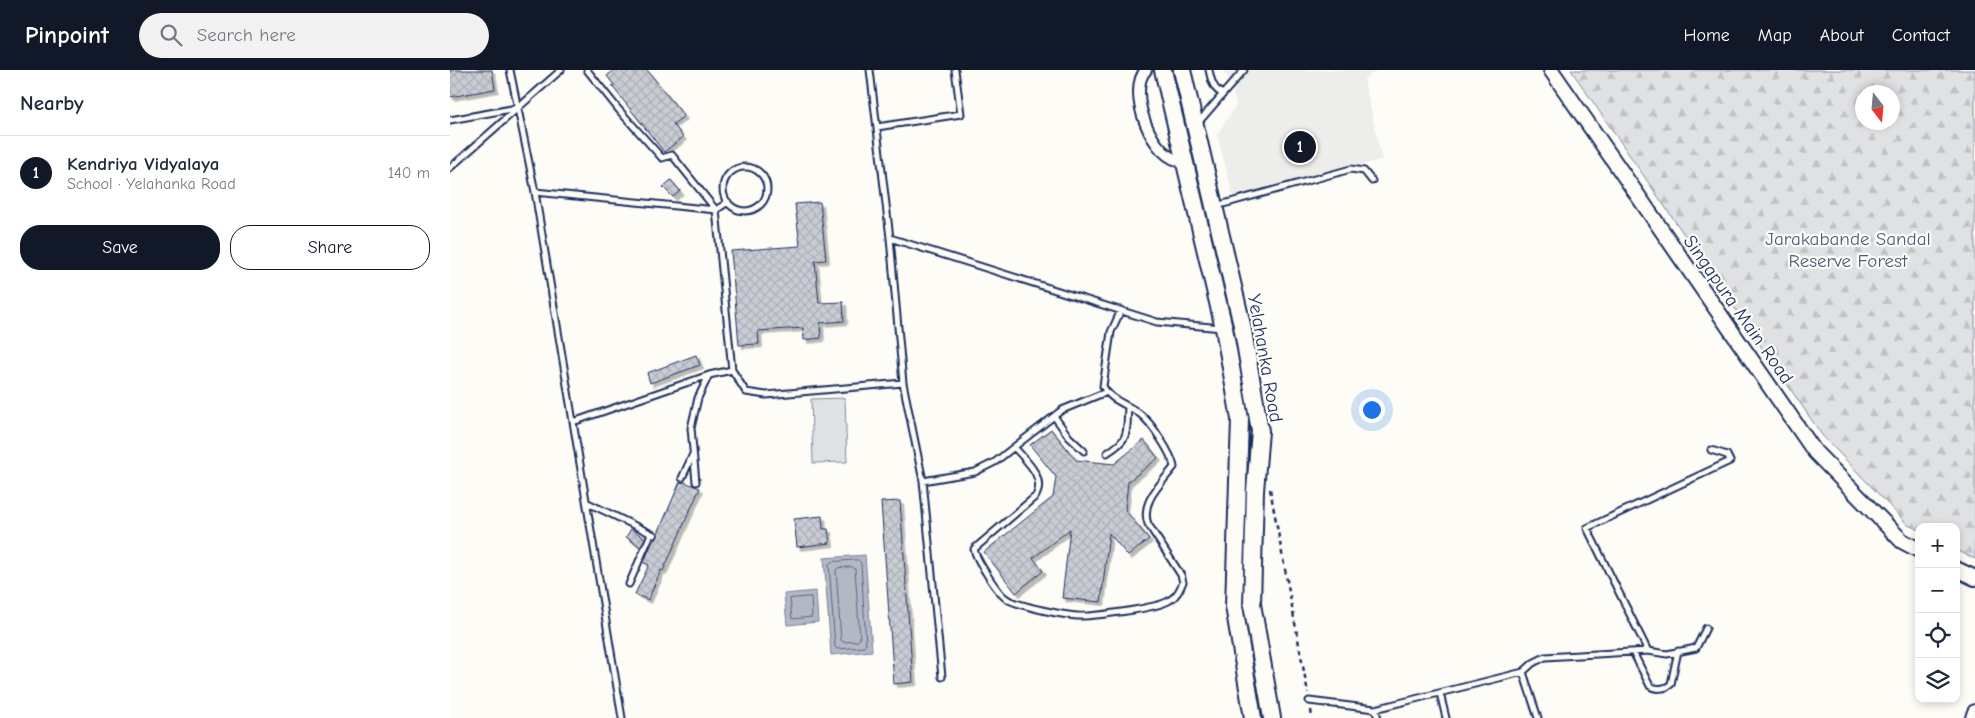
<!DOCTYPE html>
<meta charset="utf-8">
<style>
:root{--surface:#fff;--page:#f2f2f3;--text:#1f2937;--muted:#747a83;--line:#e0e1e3;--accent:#111827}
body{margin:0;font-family:"Comic Neue",sans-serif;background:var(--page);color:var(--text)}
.controls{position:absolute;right:15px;bottom:15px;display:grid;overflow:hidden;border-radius:10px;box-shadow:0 2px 8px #0003}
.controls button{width:45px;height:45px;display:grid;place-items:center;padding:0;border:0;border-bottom:1px solid var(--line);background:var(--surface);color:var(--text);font:25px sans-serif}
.compass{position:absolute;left:1405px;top:15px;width:45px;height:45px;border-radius:50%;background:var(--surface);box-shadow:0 2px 8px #0003;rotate:164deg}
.you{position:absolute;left:921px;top:339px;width:18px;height:18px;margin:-12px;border:4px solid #fff;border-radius:50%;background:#1a73e8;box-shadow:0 0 0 8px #1a73e833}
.badge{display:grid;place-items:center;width:32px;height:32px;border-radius:50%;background:var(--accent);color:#fff;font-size:16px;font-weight:700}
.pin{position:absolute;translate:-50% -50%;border:2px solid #fff;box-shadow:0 1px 5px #0006}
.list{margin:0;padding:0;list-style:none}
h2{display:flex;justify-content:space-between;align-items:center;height:65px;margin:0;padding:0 20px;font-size:21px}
h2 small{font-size:16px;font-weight:400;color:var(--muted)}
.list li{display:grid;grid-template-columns:32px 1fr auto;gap:15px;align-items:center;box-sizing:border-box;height:75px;padding:0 20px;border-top:1px solid var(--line)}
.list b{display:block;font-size:19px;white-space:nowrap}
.list p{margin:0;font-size:16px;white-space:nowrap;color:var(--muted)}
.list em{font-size:16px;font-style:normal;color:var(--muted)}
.actions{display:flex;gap:10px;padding:15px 20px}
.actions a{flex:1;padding:11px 0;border:1px solid var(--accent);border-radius:20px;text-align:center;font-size:18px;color:var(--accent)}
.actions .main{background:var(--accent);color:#fff}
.icon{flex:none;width:28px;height:28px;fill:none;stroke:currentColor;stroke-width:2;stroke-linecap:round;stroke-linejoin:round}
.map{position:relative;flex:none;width:1525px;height:648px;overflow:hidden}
header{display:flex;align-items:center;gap:30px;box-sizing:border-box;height:70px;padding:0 25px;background:var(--accent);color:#fff}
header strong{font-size:24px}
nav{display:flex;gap:28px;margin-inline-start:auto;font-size:18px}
.search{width:350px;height:45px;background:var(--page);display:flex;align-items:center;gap:12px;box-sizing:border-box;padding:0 18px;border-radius:28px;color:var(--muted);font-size:19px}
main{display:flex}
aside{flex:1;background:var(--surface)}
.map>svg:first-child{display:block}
</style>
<header>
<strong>Pinpoint</strong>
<div class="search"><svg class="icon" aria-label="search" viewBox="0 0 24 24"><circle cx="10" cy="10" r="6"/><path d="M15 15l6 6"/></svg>Search here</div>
<nav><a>Home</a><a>Map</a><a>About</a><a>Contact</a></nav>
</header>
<main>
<aside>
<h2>Nearby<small></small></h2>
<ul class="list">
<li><span class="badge">1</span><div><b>Kendriya Vidyalaya</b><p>School · Yelahanka Road</p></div><em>140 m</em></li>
</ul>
<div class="actions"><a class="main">Save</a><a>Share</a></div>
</aside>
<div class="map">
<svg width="1525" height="648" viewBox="0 0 1525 648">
<defs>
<pattern id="forest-firs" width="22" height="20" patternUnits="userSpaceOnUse" patternTransform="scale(1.25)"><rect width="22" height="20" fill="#e0e1e3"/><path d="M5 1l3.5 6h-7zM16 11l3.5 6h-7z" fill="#c0c1c5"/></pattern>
<pattern id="building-cross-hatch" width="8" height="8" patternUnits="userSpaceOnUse" patternTransform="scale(1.25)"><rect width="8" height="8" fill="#c9ccd3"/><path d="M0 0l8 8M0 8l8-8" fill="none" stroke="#acb0b8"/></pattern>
<filter id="shadow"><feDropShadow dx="3.5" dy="3.5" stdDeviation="0" flood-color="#0004"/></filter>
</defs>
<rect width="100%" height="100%" fill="#fdfcf7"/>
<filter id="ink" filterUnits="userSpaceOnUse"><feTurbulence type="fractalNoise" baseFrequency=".02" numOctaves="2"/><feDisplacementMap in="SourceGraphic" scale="10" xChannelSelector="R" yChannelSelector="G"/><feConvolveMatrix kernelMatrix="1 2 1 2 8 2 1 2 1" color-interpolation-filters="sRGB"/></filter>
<g filter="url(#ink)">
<path fill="#edeeec" d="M772 0H928L914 9 932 89 785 133 767 65 786 35 779 7Z"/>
<path fill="#e0e1e3" stroke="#7e88a0" d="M395 328 397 392 363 393 361 329Z"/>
<path fill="url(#forest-firs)" stroke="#7e88a0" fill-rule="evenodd" d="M1121 0H1525V489L1506 480V457H1469V460L1458 455 1372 365ZM1412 22H1442V52H1412Z"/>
<path fill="#b3b8c5" stroke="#76819c" d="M415 485 422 581 381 585 374 488Z
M366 521 368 552 337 555 334 524Z"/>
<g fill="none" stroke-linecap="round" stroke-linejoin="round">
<path stroke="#586687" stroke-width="1" d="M408 490 411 493 416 575 414 577 387 579 385 577 379 494 381 492Z
M402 497 405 499 410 569 408 571 393 572 391 570 386 500 388 498Z
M361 527 362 547 342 549 340 529Z"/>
</g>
<path fill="url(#building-cross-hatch)" stroke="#1b2f5e" filter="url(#shadow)" d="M0 0H42L45 19 0 27Z
M164 0H197L234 46 223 54 233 67 214 82 162 16 164 15 157 6Z
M221 110 230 121 223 127 213 117Z
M370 132 376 190 365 191 369 233 393 232 394 251 370 253 371 268 354 270 353 258 308 261 309 274 289 275 281 181 350 176 345 134Z
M246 285 250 295 200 313 197 303Z
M601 359 626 390 664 394 694 370 708 388 678 412 675 440 699 469 678 486 659 463 651 532 612 528 620 459 583 488 593 501 566 523 534 482 603 427 606 407 580 375Z
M230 412H234L250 418 213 501 211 500 198 530 185 524 199 495 194 493 198 482 202 473 208 466V463Z
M450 431 463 612 444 614 431 432Z
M372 446 373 459H378L380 473 347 477 344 449Z
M181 459 195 468 191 477 176 467Z"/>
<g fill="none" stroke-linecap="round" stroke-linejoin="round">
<defs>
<path id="service" d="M60 0 85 122 172 648
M137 0 169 40 212 88 222 85 266 140 282 300 296 322 316 325 453 313
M420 0 440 168 453 313 473 411 492 607
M759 0C761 9 763 20 773 24L794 0
M0 50 67 38
M747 54 773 24
M427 57 511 44 505 0
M273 119a22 22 0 1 1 44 0a22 22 0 1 1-44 0Z
M0 98 111 0
M85 122 266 140 278 132
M766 136 901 99 914 101 922 111
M440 168 707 252 772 258
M604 346 619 367 634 381
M123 352 259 305 282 300
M564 377 612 340 656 322
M657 383C681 368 676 363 678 337
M232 408 243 384
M473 411 525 402 545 392 564 377C576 391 596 407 586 426L524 479C526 489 548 524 557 529 568 536 613 545 627 546 641 547 710 538 720 530 727 526 730 519 733 512L731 505 698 454C690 432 711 414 724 397 722 384 701 352 690 344 678 334 660 331 653 316L661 262 671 240
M246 412 241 358 248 328 259 305
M138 433 204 465
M179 514 201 464
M1198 581 1217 584 1246 578 1256 558
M1183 582 1200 616C1206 620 1216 619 1221 614L1228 581
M1073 602 1088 648
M990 623 996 648
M859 631 925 639 1073 602 1083 593 1095 587 1198 581 1137 458 1280 391 1277 385 1261 380
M925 639 928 648"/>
<path id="minor" d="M696 0C676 20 702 93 735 91"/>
<path id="tertiary" d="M1101 0 1365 382 1452 471 1469 480
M1506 499 1525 508
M1523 648 1525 642"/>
<path id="primary" d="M713 0 774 258 790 349 784 536 803 648
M732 0 792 255 810 361 805 421 802 534 822 648"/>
</defs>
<use href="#service" stroke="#1b2f5e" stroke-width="9"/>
<use href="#minor" stroke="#1b2f5e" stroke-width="14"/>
<use href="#tertiary" stroke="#1b2f5e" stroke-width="18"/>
<use href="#primary" stroke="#1b2f5e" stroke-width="20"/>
<path stroke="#1b2f5e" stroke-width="2.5" stroke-dasharray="5 4" stroke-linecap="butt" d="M820 419 858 623
M861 640 862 648"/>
<use href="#service" stroke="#fdfcf7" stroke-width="5"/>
<use href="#minor" stroke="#fdfcf7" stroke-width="10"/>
<use href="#tertiary" stroke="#fdfcf7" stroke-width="14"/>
<use href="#primary" stroke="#fdfcf7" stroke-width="16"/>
</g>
</g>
<g text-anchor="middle" stroke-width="4.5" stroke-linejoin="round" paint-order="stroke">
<g font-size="19" fill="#4c5c7f" stroke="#fdfcf7">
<text x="1398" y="175">Jarakabande Sandal<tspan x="1398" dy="22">Reserve Forest</tspan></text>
</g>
<g font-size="19" fill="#1b2f5e" stroke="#fdfcf7">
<text transform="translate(1289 239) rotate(55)" y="7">Singapura Main Road</text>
<text transform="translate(816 288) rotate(80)" y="7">Yelahanka Road</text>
</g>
</g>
</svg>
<div class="controls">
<button>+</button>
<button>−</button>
<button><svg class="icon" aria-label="locate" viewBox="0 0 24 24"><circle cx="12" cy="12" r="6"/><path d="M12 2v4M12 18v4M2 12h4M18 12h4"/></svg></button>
<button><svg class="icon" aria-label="layers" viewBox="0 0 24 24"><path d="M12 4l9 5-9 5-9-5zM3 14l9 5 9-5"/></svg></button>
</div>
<svg class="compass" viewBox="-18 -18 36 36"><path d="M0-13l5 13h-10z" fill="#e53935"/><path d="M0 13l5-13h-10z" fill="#747a83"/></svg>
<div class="you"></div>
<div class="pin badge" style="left:850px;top:77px">1</div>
</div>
</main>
